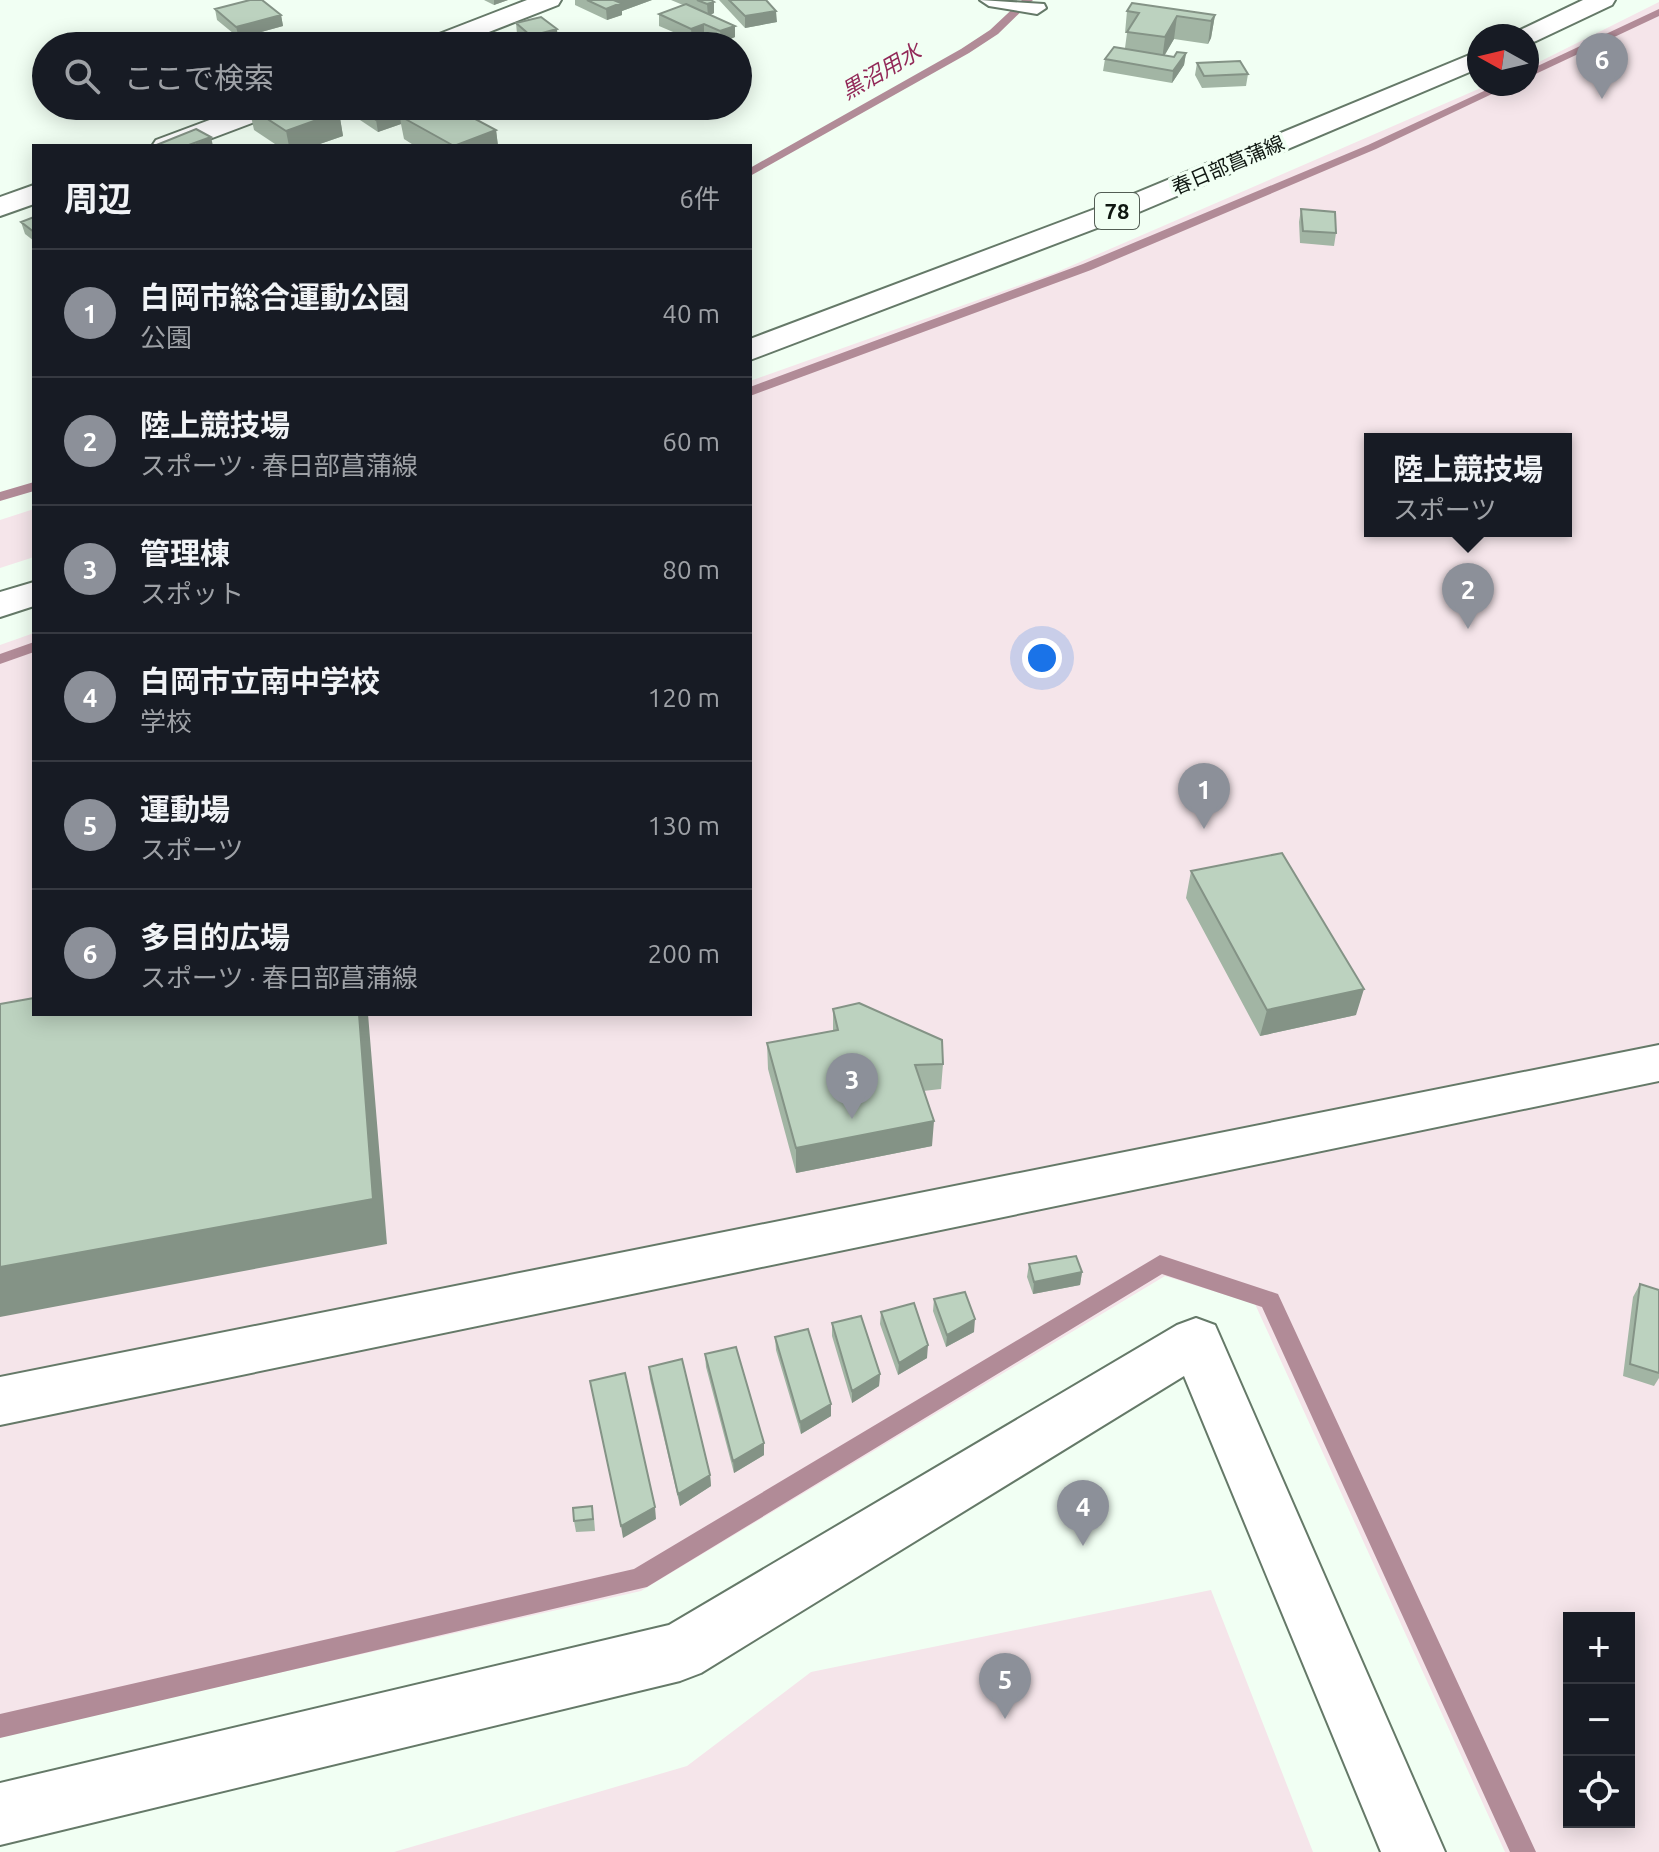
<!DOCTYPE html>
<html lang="ja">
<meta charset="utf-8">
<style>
:root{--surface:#171b24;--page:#20242c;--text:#f1f3f6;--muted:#9ea1a6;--line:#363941;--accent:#8c9099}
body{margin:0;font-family:Ubuntu,"Noto Sans JP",sans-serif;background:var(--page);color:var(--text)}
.controls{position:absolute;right:24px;bottom:24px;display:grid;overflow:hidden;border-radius:0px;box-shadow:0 4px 20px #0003}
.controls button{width:72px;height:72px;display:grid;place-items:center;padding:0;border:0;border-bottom:2px solid var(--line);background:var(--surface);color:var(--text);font:40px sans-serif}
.compass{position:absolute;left:1467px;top:24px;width:72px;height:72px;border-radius:50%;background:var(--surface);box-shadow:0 4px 20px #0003;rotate:278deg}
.you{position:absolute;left:1042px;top:658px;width:28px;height:28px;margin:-20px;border:6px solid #fff;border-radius:50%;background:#1a73e8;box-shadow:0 0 0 12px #1a73e833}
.badge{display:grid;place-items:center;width:52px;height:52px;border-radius:50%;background:var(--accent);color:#fff;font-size:26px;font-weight:700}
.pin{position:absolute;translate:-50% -66px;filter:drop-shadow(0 2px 4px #0008)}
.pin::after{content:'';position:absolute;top:42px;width:28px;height:24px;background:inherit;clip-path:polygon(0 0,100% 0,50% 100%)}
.popup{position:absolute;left:1364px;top:433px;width:208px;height:104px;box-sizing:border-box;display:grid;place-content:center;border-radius:0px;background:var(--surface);filter:drop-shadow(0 2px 6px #0005);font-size:26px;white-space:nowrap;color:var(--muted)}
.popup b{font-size:30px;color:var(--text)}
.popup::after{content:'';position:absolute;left:50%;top:100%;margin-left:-16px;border:16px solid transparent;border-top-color:var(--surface)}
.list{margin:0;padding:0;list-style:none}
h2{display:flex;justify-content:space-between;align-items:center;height:104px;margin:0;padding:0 32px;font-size:34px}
h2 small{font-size:26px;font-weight:400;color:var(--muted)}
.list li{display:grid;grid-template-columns:52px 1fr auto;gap:24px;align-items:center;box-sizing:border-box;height:128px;padding:0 32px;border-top:2px solid var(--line)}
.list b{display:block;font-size:30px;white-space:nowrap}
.list p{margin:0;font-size:26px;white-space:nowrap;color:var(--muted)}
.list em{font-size:26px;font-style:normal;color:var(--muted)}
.icon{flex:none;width:44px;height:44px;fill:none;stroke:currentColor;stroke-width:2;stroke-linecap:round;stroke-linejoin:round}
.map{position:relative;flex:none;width:1659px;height:1852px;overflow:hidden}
.search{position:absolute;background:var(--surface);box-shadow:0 4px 20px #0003;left:32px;top:32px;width:720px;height:88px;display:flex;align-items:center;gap:20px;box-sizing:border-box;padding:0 28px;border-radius:44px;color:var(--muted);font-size:30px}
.panel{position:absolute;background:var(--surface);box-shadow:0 4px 20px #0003;left:32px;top:144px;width:720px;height:872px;border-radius:0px}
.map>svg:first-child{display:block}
</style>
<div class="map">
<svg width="1659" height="1852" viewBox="0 0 1659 1852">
<rect width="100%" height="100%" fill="#f1fff3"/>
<path fill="#f5e5ea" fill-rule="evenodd" d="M1659 2V1852H1505L1255 1304 1165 1276 641 1591 0 1736V645L34 633V1014H750V381L1057 272 1490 84H1527V68ZM1370 439H1566V531H1370ZM1569 1618H1629V1822H1569Z
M34 509V557L0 568V520Z
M1211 1590 1313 1852H394L687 1766 811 1672Z"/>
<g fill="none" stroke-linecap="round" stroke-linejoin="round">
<path fill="#b18b97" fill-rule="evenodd" d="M1022 0H1033L998 34 969 53 750 176V168L961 49 990 30Z
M1659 9V16L1527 78V71Z
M1499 84H1513L1376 149 1091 270 750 396V387L1083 264 1368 145Z
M34 482V491L0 501V492Z
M34 642V652L0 664V654Z
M1160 1255 1278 1294 1536 1852H1510L1262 1307 1162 1274 647 1587 0 1738V1714L634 1569Z"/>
<defs>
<path id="lane" d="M980 0 1044 4 1046 8 1037 14 989 6Z"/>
<path id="street" d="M527 0H561L558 5 453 46H417L421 41Z
M247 106H285L281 112 191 146H152L156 140Z
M34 185V204L0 216V197Z
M1659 1045V1081L0 1425V1377Z
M1196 1318 1215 1325 1222 1341 1445 1852H1381L1184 1376 701 1673 680 1681 0 1845V1783L669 1625 1177 1325Z"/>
<path id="primary" d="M1583 0H1615L1612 5 1536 41 1527 44V36H1514L1518 31Z
M1479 51V68L1139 212 750 360V339L1119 200Z
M34 582V606L0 617V592Z"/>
</defs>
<use href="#lane" stroke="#657968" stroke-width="4"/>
<use href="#street" stroke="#657968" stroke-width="4"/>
<use href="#primary" stroke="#657968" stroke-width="4"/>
<use href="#lane" fill="#fff" fill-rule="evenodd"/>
<use href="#street" fill="#fff" fill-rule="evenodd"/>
<use href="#primary" fill="#fff" fill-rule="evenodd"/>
</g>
<path fill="#a2b5a4" d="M484 0H508L494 5Z
M575 0H652L622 11V15L607 20 575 5Z
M671 0H711L714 13 710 15 735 37 721 43 704 35 692 40 659 26V14L683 5Z
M719 0H766L777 22 745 28Z
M215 9 281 15 283 26 239 38 217 20Z
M1127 11 1215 15 1211 38 1208 44 1174 39 1164 55 1174 57 1186 53 1184 65 1172 83 1103 71 1105 59 1125 48 1127 33H1125Z
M516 23 558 41 537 46H531L517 34Z
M1197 63 1248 74 1246 86 1202 88 1195 75Z
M352 106H399L406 110V114L496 130 498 146H415L404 139 401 124 378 132 354 116Z
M249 107 339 112 343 136 314 146H278L254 130Z
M1301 209 1336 233 1334 246 1300 243 1299 222Z
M34 217V241L25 234 21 222Z
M1191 871 1356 1015 1260 1036 1186 898Z
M833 1009 943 1064 941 1089 923 1091 932 1146 796 1173 768 1069 767 1043 833 1031Z
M1029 1264 1082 1272 1080 1285 1033 1294 1027 1277Z
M1640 1284 1659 1290V1378L1654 1386 1623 1376 1633 1297Z
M934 1299 974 1332 946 1347 933 1311Z
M881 1312 927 1358 898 1375 880 1324Z
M832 1323 880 1374 879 1386 852 1403 832 1336Z
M775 1337 831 1404V1416L801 1434 776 1350Z
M705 1354 764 1455 734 1473 706 1367Z
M649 1367 710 1475 711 1486 680 1506 650 1379Z
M594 1518 595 1531 576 1532 574 1521Z"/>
<path fill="#849386" d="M494 0H508L494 5Z
M619 0H652L622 11V15L607 20 606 9Z
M714 2V13L708 16 707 4Z
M776 11 777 22 745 28V16Z
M281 15 283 26 239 38 236 27Z
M1215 15 1211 38 1208 44 1211 21Z
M1177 16 1174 39 1162 60 1165 37Z
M704 24V35L692 40 691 29Z
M735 26V37L721 43 720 31Z
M557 29 558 41 533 46 531 36Z
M1186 53 1184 65 1172 83 1173 71Z
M545 106H567L545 111Z
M406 110 407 120 400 116 401 124 378 132 376 120Z
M339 112 343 136 314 146H289L286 131Z
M496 130 498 146H455Z
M211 137 213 146H189Z
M1364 989 1356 1015 1260 1036 1267 1010Z
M359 1014H368L387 1244 0 1317V1267Z
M934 1121 932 1146 796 1173V1148Z
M1082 1272 1080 1285 1033 1294 1034 1282Z
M975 1319 974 1332 946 1347 947 1335Z
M928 1345 927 1358 898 1375 899 1363Z
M880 1374 879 1386 852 1403V1391Z
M831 1404V1416L801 1434 800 1422Z
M764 1443V1455L734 1473 733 1461Z
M710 1475 711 1486 680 1506 678 1494Z
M655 1507 656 1519 623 1538 621 1526Z"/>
<path fill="#bcd2bf" stroke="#849386" stroke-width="2" d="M250 0H262L281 15 236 27 215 9Z
M587 0H619L616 1 621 3 606 9Z
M697 0H711L714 2 707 4Z
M729 0H766L776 11 745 16Z
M1132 3 1215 15 1211 21 1177 16 1165 37 1127 32 1139 13 1127 11Z
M686 4 735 26 720 31 704 24 691 29 659 14Z
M541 17 557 29 531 36 516 23Z
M475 35 494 46H467L458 41Z
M585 40 595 46H568Z
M1114 47 1174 57 1177 52 1186 53 1173 71 1105 59Z
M1240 61 1248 74 1204 76 1197 63Z
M252 106H328L339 112 286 131 249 107Z
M354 106H399L406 110 376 120Z
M426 106H451L496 130 454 146 400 116Z
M196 129 211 137 189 145 190 146H154Z
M1301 209 1335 212 1336 233 1303 231Z
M34 217V232L21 222Z
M1282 853 1364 989 1267 1010 1191 871Z
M34 998V1014H359L373 1199 0 1267V1004Z
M859 1003 942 1040 943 1064 915 1065 934 1121 796 1148 767 1043 838 1030 833 1009Z
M1076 1256 1082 1272 1034 1282 1029 1264Z
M1640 1284 1659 1290V1373L1630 1364Z
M965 1292 975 1319 947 1335 934 1299Z
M914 1303 928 1345 899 1363 881 1312Z
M861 1316 880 1374 852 1391 832 1323Z
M808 1329 831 1404 800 1422 775 1337Z
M736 1347 764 1443 733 1461 705 1354Z
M682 1359 710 1475 678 1494 649 1367Z
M625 1373 655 1507 621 1526 590 1381Z
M592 1506 593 1519 574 1521 573 1508Z"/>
<g text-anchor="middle" stroke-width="7" stroke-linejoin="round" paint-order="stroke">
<g font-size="20" fill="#0f1711" stroke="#f1fff3">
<text transform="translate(1228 165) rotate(-23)" y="7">春日部菖蒲線</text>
</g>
<g font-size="22" font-style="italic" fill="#922958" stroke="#f1fff3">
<text transform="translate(881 71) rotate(-30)" y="8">黒沼用水</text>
</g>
<rect fill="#f1fff3" stroke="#535d55" stroke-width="2" x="1095" y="193" width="44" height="36" rx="6"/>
<g font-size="22" font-weight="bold" fill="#0f1711">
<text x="1117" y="219">78</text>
</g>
</g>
</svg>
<div class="controls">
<button>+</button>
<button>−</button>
<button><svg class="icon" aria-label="locate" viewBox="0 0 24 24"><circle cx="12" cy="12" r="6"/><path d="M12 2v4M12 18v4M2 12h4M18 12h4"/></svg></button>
</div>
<svg class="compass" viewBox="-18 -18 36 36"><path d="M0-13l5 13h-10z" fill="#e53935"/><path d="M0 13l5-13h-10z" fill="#9ea1a6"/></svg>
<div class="you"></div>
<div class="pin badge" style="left:1204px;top:829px">1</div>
<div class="pin badge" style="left:1468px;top:629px">2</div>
<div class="popup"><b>陸上競技場</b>スポーツ</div>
<div class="pin badge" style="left:852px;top:1119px">3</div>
<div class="pin badge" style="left:1083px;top:1546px">4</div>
<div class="pin badge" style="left:1005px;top:1719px">5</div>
<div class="pin badge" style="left:1602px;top:99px">6</div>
<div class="search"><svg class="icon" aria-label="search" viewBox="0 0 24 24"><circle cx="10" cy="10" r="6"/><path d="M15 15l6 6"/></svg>ここで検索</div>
<section class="panel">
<h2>周辺<small>6件</small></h2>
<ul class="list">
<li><span class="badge">1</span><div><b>白岡市総合運動公園</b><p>公園</p></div><em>40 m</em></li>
<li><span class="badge">2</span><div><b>陸上競技場</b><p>スポーツ · 春日部菖蒲線</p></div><em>60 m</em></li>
<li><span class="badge">3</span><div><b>管理棟</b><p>スポット</p></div><em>80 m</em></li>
<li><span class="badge">4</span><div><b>白岡市立南中学校</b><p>学校</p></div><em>120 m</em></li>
<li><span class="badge">5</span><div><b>運動場</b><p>スポーツ</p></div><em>130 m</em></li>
<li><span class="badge">6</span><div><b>多目的広場</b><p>スポーツ · 春日部菖蒲線</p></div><em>200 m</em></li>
</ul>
</section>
</div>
